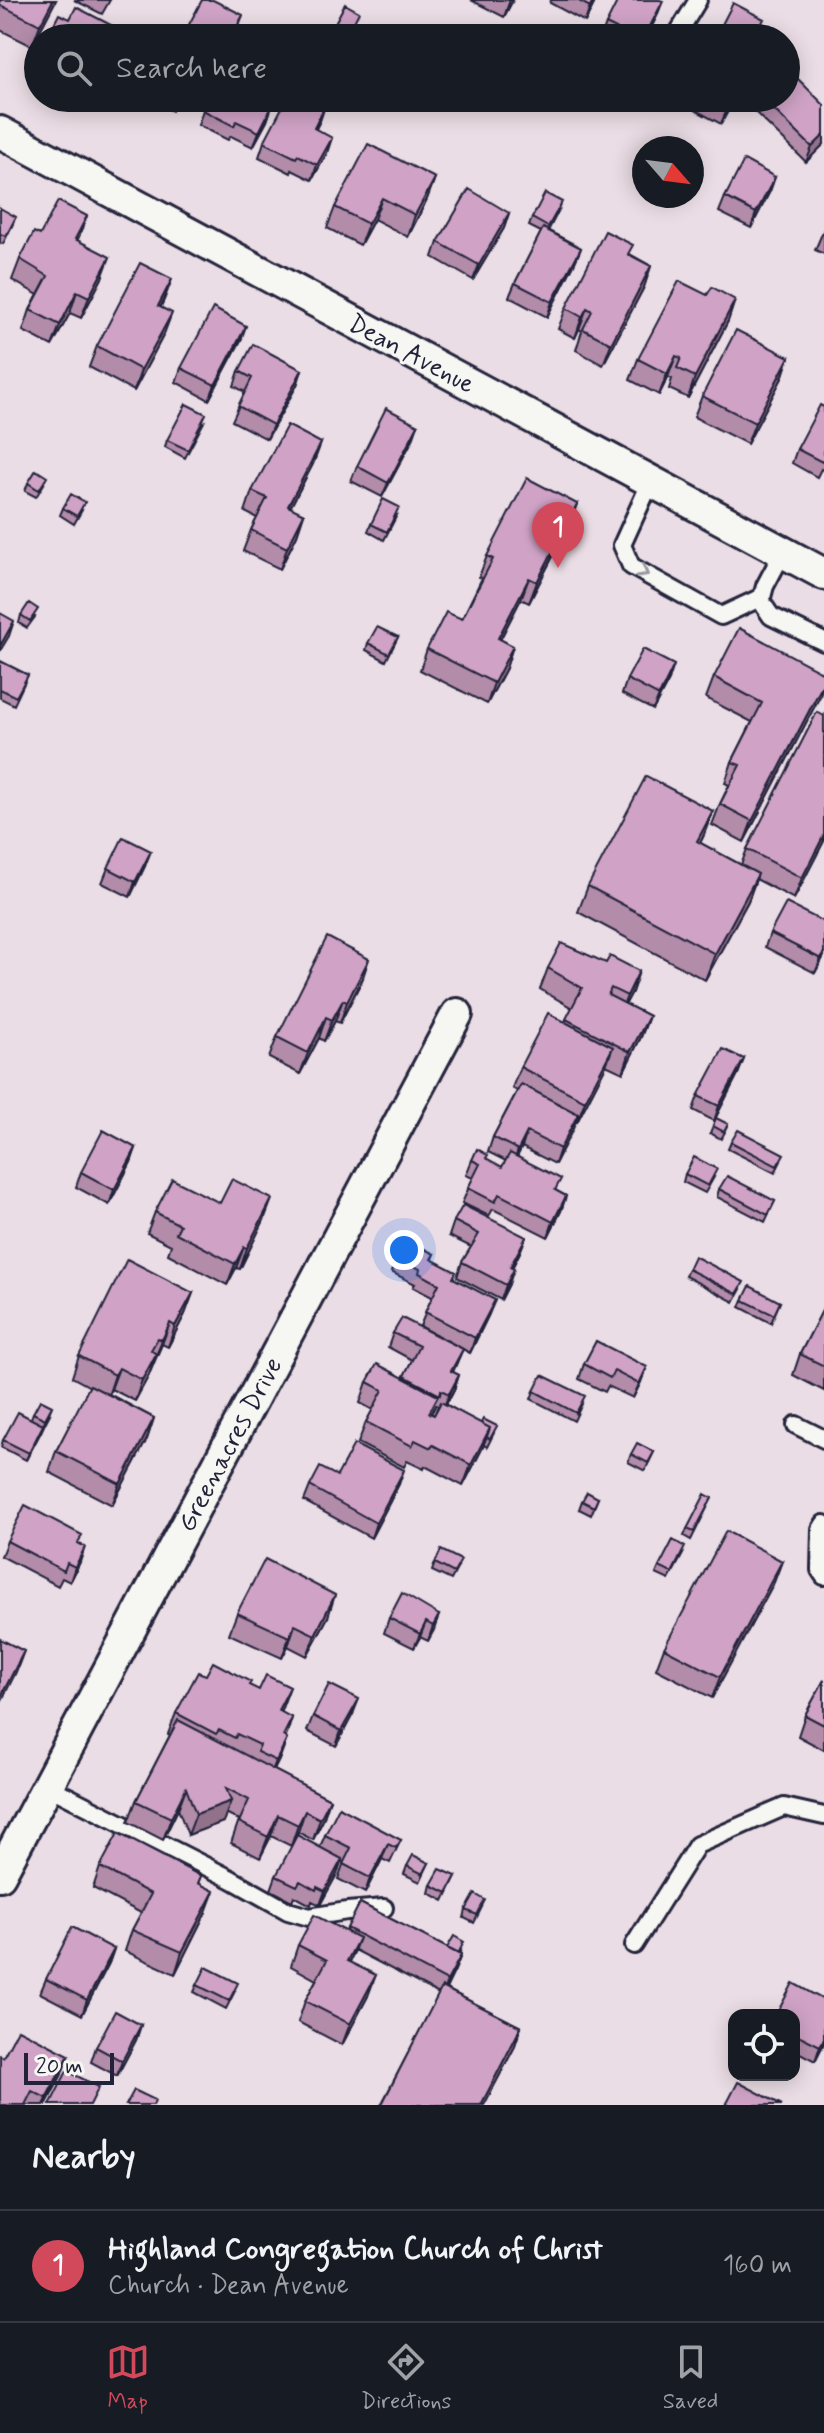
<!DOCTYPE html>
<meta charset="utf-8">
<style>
:root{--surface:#171b24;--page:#242831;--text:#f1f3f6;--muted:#9ea1a6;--line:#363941;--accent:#d1495b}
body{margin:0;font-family:Mynerve,sans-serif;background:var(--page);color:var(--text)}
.controls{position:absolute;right:24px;bottom:24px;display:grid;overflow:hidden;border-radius:16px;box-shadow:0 4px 20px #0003}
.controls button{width:72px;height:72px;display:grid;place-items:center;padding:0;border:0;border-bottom:2px solid var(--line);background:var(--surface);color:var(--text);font:40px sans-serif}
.compass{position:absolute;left:632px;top:136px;width:72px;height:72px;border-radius:50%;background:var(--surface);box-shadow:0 4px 20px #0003;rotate:118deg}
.scale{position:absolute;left:24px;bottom:20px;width:90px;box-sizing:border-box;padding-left:8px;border:4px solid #22223b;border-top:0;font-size:22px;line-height:28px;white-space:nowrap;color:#22223b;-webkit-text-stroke:6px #f6f6f2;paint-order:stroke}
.you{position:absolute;left:404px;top:1250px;width:28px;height:28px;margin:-20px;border:6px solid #fff;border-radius:50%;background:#1a73e8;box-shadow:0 0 0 12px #1a73e833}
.badge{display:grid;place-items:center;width:52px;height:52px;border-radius:50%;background:var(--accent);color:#fff;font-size:26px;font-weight:700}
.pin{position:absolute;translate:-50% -66px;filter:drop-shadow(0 2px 4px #0008)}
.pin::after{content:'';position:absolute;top:42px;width:28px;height:24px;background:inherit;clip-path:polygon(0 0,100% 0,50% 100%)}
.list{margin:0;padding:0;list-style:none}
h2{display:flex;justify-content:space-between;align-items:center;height:104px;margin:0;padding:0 32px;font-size:34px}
h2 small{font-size:26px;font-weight:400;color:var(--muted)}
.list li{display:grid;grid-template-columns:52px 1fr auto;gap:24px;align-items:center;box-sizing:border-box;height:112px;padding:0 32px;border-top:2px solid var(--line)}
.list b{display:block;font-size:30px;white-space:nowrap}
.list p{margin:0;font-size:26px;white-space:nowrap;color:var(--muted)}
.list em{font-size:26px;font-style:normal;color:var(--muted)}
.icon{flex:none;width:44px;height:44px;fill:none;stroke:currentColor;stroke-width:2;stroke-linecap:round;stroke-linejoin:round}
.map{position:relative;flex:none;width:824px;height:2105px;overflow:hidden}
.search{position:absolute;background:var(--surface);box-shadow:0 4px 20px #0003;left:24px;right:24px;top:24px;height:88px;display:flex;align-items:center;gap:20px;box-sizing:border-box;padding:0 28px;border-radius:44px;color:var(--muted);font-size:30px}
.sheet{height:216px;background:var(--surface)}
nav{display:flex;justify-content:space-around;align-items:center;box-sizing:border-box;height:112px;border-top:2px solid var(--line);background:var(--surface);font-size:22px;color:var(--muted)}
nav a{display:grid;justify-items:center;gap:4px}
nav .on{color:var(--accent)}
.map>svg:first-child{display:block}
</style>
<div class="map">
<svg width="824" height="2105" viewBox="0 0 824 2105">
<rect width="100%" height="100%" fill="#ebdde5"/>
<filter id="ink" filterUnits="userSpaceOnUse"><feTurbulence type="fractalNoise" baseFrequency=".0125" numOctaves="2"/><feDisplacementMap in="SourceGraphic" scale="16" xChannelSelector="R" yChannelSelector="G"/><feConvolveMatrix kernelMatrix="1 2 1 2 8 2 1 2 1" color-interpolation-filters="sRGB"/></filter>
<g filter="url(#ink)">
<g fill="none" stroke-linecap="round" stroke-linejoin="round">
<defs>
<path id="service" d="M675 38 698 0
M651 481 622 545 631 566 721 616 762 597
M783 552 765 586 761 601 771 616 824 642
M796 1425 824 1439
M824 1524 821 1529 820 1570 824 1576
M47 1786 231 1879 288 1911 309 1917 347 1911 384 1908
M634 1945 697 1845 784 1807 824 1816"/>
<path id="minor" d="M0 132 824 574
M0 1875 457 1014"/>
</defs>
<use href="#service" stroke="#22223b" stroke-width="22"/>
<use href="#minor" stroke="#22223b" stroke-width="36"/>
<use href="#service" stroke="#f6f6f2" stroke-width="16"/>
<use href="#minor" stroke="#f6f6f2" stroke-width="30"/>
</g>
<path fill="#b38caa" stroke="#22223b" stroke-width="2" fill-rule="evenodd" d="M0 0H56L32 46 0 30Z
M74 0H110L102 14Z
M471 0H513L504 17Z
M551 0H596L585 22 550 3Z
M657 16 646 38H601L606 24Z
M147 98H178L172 111Z
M673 98H735L721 124Z
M760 98H786L824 144 806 162 755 112Z
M272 106 267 121 253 147 231 136 228 140 198 125 203 110Z
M325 106 316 129 327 153 312 180 292 170 291 173 259 157 264 142Z
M775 177 770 191 751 228 719 212 725 197Z
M435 178 427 199 408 237 374 219 360 245 327 228 335 207Z
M0 208 13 224 3 244 0 243Z
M559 210 548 231 581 248 575 262 547 317 509 297 515 283 541 232 529 226 532 218Z
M509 213 504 228 473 280 433 257 438 242Z
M824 229V254L815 250Z
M40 235 77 240 102 278 81 318 70 313 52 346 23 331 30 310 38 295 12 280 20 259Z
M630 254 651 266 644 287 603 365 576 350 582 331 579 329 575 338 558 329 566 308Z
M172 279 161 307 164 334 134 391 89 367 97 346Z
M707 295 735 300 728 321 688 398 669 389 672 379 668 377 659 395 630 380 638 359Z
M241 340 209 400 176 382 181 368Z
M789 357 782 378 747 444 694 417 702 396Z
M302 370 297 385 267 439 232 421 245 392 234 386 239 371Z
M824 407V471L821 469 817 477 792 463 797 449Z
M204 422 185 458 165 447 167 440Z
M413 439 382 497 351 481 357 466Z
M321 443 313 464 290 508 304 514 297 535 280 569 243 551 251 530 257 518 245 512 252 491Z
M28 483 44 484 36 497 25 491Z
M577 504 569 525 529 603 521 599 500 640 513 646 506 668 487 704 420 670 427 649 462 619 482 578 479 577 487 556Z
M63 508 82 510 74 524 60 515Z
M397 515 384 540 368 531 371 524Z
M21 615 35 617 27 628 19 623Z
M398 637 386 661 366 650 368 643Z
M0 661 28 675 14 705 0 698Z
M714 677 820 696 744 842 712 825 720 804 729 785 725 783 732 762 752 722 706 698Z
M627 679 669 680 653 710 622 694Z
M824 716V841L794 899 756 879 748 901 705 980 578 912 588 886 703 837 700 843 741 865 747 849Z
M145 866 130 897 102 883 108 868Z
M770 933 824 956 815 973 765 947Z
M606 963 639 971 632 992 625 1004 649 1016 641 1037 623 1073 606 1065 577 1122 576 1121 555 1164 522 1147 517 1156 557 1191 566 1196 561 1211 548 1237 493 1209 489 1216 462 1203 473 1178 466 1175 472 1160 487 1159 502 1167 506 1161 488 1152 493 1137 517 1091 512 1088 520 1067 565 1022 572 1008 540 989 548 968Z
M362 980 340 1023 335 1021 324 1041 319 1038 300 1074 269 1058 277 1037Z
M744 1059 738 1074 714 1121 693 1110 698 1096Z
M716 1118 725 1132 721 1139 710 1133Z
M731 1142 781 1161 775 1173 728 1149Z
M136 1148 131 1162 109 1205 76 1187 81 1172Z
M685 1174 714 1177 705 1193 683 1182Z
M719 1189 775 1201 765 1222 717 1197Z
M220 1203 264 1220 240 1269 236 1268 227 1285 168 1254 171 1245 147 1233 155 1212Z
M454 1221 526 1237 520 1252 512 1268 509 1284 501 1300 457 1277 462 1262 471 1247 449 1236Z
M434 1254 432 1259 454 1278 489 1314 470 1353 420 1326 432 1297 413 1287 415 1284 391 1272 397 1257Z
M688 1269 741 1289 734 1302 685 1276Z
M193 1293 185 1314 168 1347 162 1344 149 1375 135 1401 111 1389 109 1394 154 1418 147 1439 112 1505 49 1472 56 1451 90 1387 72 1377 79 1356Z
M743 1300 780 1302 771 1323 740 1307Z
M824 1307V1391L793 1375 800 1354Z
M393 1333 463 1349 453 1372 459 1375 454 1390 446 1404 494 1433 487 1447 484 1445 463 1486 425 1466 424 1469 407 1461 404 1467 358 1443 366 1422 373 1410 360 1403 367 1382 403 1378 412 1360 388 1347ZM436 1405 438 1406 434 1415 431 1414Z
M596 1341 641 1382 633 1398 608 1386 605 1392 579 1379 584 1364Z
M534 1391 582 1404 574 1421 531 1399Z
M33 1413 50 1414 26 1460 1 1447 3 1440 31 1418Z
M654 1452 645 1471 628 1462 631 1454Z
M337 1476 399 1484 371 1538 304 1501 310 1486Z
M598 1498 591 1515 579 1509 582 1501Z
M712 1498 691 1540 684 1536 687 1529Z
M7 1541 79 1544 80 1562 70 1582 62 1578 58 1586 1 1556Z
M683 1554 669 1580 656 1574 659 1567Z
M782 1561 774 1582 712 1698 656 1669 664 1648Z
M435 1563 458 1567 451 1580 432 1571Z
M237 1613 328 1617 307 1656 288 1646 282 1658 229 1634Z
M439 1615 428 1641 420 1637 414 1648 384 1633 389 1618Z
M206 1675 249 1685 280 1712 292 1718 279 1760 274 1770 330 1799 323 1820 313 1840 298 1832 291 1846 271 1836 260 1858 231 1843 239 1820 226 1813 223 1822 188 1835 178 1809 163 1840 128 1822 136 1801 170 1735 168 1734 176 1713Z
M824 1680V1750L798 1736 805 1715Z
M353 1714 336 1746 307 1731 313 1716Z
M325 1835 401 1840 390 1863 382 1859 365 1893 338 1879 344 1862 341 1861 337 1874 320 1905 312 1901 311 1905 294 1896 292 1901 271 1890 276 1876 320 1847Z
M429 1863 420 1882 404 1874 407 1866Z
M100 1867 201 1876 198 1883 206 1912 175 1974 125 1951 132 1930 141 1913 93 1888Z
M456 1876 444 1901 429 1893 431 1885Z
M360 1903 447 1948 461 1950 459 1954 461 1955 455 1970 446 1989 521 2027 514 2048 484 2105H381L439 1994 355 1950 350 1962 368 1996 342 2045 298 2022 305 2001 316 1980 291 1966 298 1945 346 1931Z
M482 1907 474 1923 464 1918 466 1910Z
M114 1949 109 1963 82 2015 40 1993 46 1979Z
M197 1985 235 1991 226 2009 194 1992Z
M824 2000V2043L815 2061 794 2050V2015Z
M141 2025 136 2040 117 2076 91 2062 96 2047Z
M61 2076 46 2105H0Z"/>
<path fill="#92728b" stroke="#22223b" stroke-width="2" d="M53 0H56L32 46 40 25Z
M510 0H513L504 17Z
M594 0H596L585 22 590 7Z
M663 1 657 16 646 38H644Z
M243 15 235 36V38H231Z
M733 98H735L721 124 727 109Z
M272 106 267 121 253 147 259 132Z
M325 106 320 121 308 143 314 128Z
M824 135V144L806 162 812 147Z
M332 138 327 153 312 180 317 165Z
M775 177 770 191 751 228 756 213Z
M435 178 427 199 408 237 415 215Z
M382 198 374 219 360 245 368 224Z
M509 213 504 228 473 280 479 265Z
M87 216 79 237 67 260 75 239Z
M581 248 575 262 547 317 552 302Z
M110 257 102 278 81 318 89 297Z
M651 266 644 287 603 365 611 344Z
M172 279 164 300 150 327 158 306Z
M77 291 70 313 52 346 60 325Z
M735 300 728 321 688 398 695 377Z
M587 308 579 329 575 338 582 317Z
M172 313 164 334 134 391 141 370Z
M246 326 241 340 209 400 215 385Z
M676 356 668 377 659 395 667 374Z
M789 357 782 378 747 444 755 423Z
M302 370 297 385 267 439 273 425Z
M418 425 413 439 382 497 388 483Z
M321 443 313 464 280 527 288 506Z
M577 504 569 525 529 603 537 582Z
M304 514 297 535 280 569 287 548Z
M529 578 521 599 490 659 498 638Z
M14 621 9 636 0 651V646Z
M513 646 506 668 487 704 494 683Z
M674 665 669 680 653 710 659 696Z
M824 682 820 696 744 842 752 821Z
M713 811 703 837 688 867 697 841Z
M824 835V841L794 899 802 878Z
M151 851 145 866 130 897 135 882Z
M758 874 748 901 705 980 715 954Z
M824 952V956L815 973Z
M369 959 362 980 340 1023 347 1002Z
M639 971 632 992 619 1017 627 996Z
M343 1000 335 1021 324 1041 332 1020Z
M649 1016 641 1037 623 1073 630 1052Z
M326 1017 319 1038 300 1074 308 1053Z
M613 1047 605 1068 577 1122 585 1101Z
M744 1059 738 1074 714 1121 719 1106Z
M578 1114 573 1129 555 1164 560 1149Z
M527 1132 522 1147 513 1165 518 1150Z
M136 1148 131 1162 109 1205 114 1190Z
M566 1196 561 1211 548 1237 553 1222Z
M272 1199 264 1220 240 1269 247 1248Z
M526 1237 520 1252 505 1282 510 1267Z
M244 1247 236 1268 227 1285 235 1264Z
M514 1269 509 1284 501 1300 506 1285Z
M193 1293 185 1314 168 1347 175 1326Z
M495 1300 489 1314 470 1353 475 1338Z
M170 1323 162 1344 154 1361 162 1340Z
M156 1354 149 1375 135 1401 142 1380Z
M647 1367 641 1382 633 1398 639 1384Z
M119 1368 111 1389 108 1396 115 1375Z
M459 1375 454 1390 443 1409 449 1394Z
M52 1406 41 1432 26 1460 29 1453Z
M154 1418 147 1439 112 1505 120 1484Z
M490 1428 482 1449 463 1486 471 1465Z
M404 1470 399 1484 371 1538 376 1523Z
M85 1547 80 1562 70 1582 75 1567Z
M782 1561 774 1582 712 1698 720 1677Z
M335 1595 328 1617 307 1656 315 1635Z
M439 1615 434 1630 428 1641 433 1626Z
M426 1622 420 1637 414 1648 420 1634Z
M295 1625 288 1646 282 1658 289 1637Z
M24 1651 16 1672 0 1704V1698Z
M290 1687 282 1708 270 1731 278 1710Z
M359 1699 353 1714 336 1746 341 1731Z
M287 1739 279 1760 268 1782 276 1761Z
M186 1788 178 1809 163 1840 171 1818Z
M330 1799 323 1820 313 1840 320 1819Z
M231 1801 223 1822 188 1835 196 1814Z
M305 1811 298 1832 291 1846 298 1825Z
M278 1815 271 1836 260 1858 268 1837Z
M388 1844 382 1859 365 1893 370 1878Z
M342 1859 337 1874 320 1905 325 1891Z
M214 1891 206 1912 175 1974 182 1952Z
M359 1938 351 1959 339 1982 347 1961Z
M114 1949 109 1963 82 2015 87 2000Z
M461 1955 455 1970 442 1995 447 1981Z
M376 1975 368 1996 342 2045 350 2024Z
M141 2025 136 2040 117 2076 122 2061Z
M521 2027 514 2048 484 2105H481Z
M824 2039V2043L815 2061 820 2046Z
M69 2055 61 2076 46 2105H44Z"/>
<path fill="#d0a3c6" stroke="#22223b" stroke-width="2" d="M0 0H53L40 25 0 5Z
M202 0H213L243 15 231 38H167L172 28 184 34Z
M577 0H594L590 7Z
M618 0H660L663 1 644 38H634L606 24Z
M733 3 764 19 754 38H715Z
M345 4 359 12 346 38H327Z
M76 7 136 38H47L59 14 70 19Z
M788 69 824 105V135L812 147 762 98H786V71Z
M210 98H256L272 106 259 132 236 121 234 126 203 110Z
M287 98H309L325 106 314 128 332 138 317 165 298 155 296 158 264 142Z
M706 98H733L727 109Z
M368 144 435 178 415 215 382 198 368 224 335 207Z
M744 160 775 177 756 213 725 197Z
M469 189 509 213 479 265 438 242Z
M545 193 562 202 548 227 532 218Z
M58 201 87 216 75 239 110 257 89 297 77 291 60 325 30 310 48 276 20 259 34 232 40 235Z
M0 208 16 217 6 236 0 234Z
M543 228 581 248 552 302 515 283Z
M605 231 633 245 628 254 651 266 611 344 583 329 592 311 587 308 582 317 566 308Z
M140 263 172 279 158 306 172 313 141 370 97 346Z
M679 281 707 295 712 287 735 300 695 377 677 368 681 358 676 356 667 374 638 359Z
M213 308 246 326 215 385 181 368Z
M736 330 789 357 755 423 702 396Z
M253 344 302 370 273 425 238 406 252 378 239 371Z
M186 404 206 414 188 450 167 440Z
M820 405 824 407V459L822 462 797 449Z
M386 408 418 425 388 483 357 466Z
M287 425 321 443 288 506 304 514 287 548 251 530 267 498 252 491Z
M36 470 47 477 39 490 28 483Z
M527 478 577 504 537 582 529 578 498 638 513 646 494 683 427 649 446 612 462 619 493 559 487 556Z
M71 494 85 502 77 516 63 508Z
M383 499 399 507 387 532 371 524Z
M29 603 38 609 30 621 21 615Z
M0 613 14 621 0 646Z
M377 627 398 637 389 654 368 643Z
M739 628 824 673V682L752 821 720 804 740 765 732 762 762 703 714 677Z
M643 649 674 665 659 696 627 679Z
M0 661 28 675 16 697 0 689Z
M817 712 824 716V835L802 878 747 849Z
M646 776 713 811 697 841 758 874 715 954 588 886Z
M123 837 151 851 135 882 108 868Z
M786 903 824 922V952L821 959 770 933Z
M327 937 369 959 347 1002 343 1000 332 1020 326 1017 308 1053 277 1037Z
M561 943 606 963 610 956 639 971 627 996 611 988 608 995 649 1016 630 1052 566 1019 582 988 548 968Z
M548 1013 613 1047 585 1101 520 1067Z
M723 1049 744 1059 719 1106 698 1096Z
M521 1084 578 1114 560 1149 527 1132 518 1150 493 1137Z
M716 1118 728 1124 724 1132 713 1126Z
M103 1130 136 1148 114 1190 81 1172Z
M738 1130 784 1154 777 1166 731 1142Z
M477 1149 488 1155 486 1158 502 1167 510 1153 561 1179 555 1190 566 1196 553 1222 499 1194 495 1202 468 1188 480 1164 472 1160Z
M694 1157 717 1169 708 1186 685 1174Z
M727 1176 775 1201 768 1215 719 1189Z
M172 1179 220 1203 232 1179 272 1199 247 1248 244 1247 235 1264 176 1233 180 1225 155 1212Z
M463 1205 526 1237 510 1267 514 1269 506 1285 462 1262 479 1234 454 1221Z
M406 1239 434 1254 431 1259 456 1272 453 1278 495 1300 475 1338 425 1312 439 1284 419 1273 420 1269 397 1257Z
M694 1256 744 1282 737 1294 688 1269Z
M127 1259 193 1293 175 1326 170 1323 162 1340 158 1338 151 1350 156 1354 142 1380 119 1368 115 1375 79 1356Z
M750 1286 780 1302 774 1315 743 1300Z
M824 1307V1366L800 1354Z
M402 1318 463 1349 451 1371 459 1375 449 1394 441 1390 440 1395 404 1376 419 1346 393 1333Z
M596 1341 647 1367 639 1384 614 1371 610 1378 584 1364Z
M377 1364 438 1396 429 1413 434 1415 441 1402 490 1428 471 1465 433 1445 431 1448 415 1440 412 1446 366 1422 383 1390 367 1382Z
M542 1375 585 1396 576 1413 534 1391Z
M90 1385 154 1418 120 1484 56 1451Z
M40 1400 52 1406 45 1419 33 1413Z
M18 1412 43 1425 29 1453 3 1440Z
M483 1419 497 1426 490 1439 487 1437 490 1428 481 1423Z
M637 1443 654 1452 648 1463 631 1454Z
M354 1444 404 1470 376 1523 310 1486 320 1467 337 1476Z
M587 1492 598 1498 594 1507 582 1501Z
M705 1494 712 1498 694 1532 687 1529Z
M25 1505 82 1535 78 1543 85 1547 75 1567 67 1563 64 1571 7 1541Z
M726 1531 782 1561 720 1677 664 1648Z
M673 1540 685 1547 672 1573 659 1567Z
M441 1550 461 1560 454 1573 435 1563Z
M265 1559 335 1595 315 1635 295 1625 289 1637 237 1613Z
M402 1593 439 1615 433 1626 426 1622 420 1634 389 1618Z
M0 1639 24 1651 0 1698Z
M213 1662 251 1682 249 1685 259 1690 266 1675 290 1687 278 1710 292 1718 283 1736 287 1739 276 1761 257 1752 260 1745 237 1734 235 1738 219 1730 216 1734 176 1713 198 1672 206 1675Z
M824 1680V1725L805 1715Z
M329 1684 359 1699 341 1731 313 1716Z
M178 1720 330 1799 320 1819 305 1811 298 1825 278 1815 268 1837 239 1822 249 1800 226 1788 231 1801 196 1814 186 1788 171 1818 136 1801Z
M339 1807 401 1840 396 1848 388 1844 370 1878 343 1864 351 1848 325 1835Z
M118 1833 201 1876 198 1883 214 1891 182 1952 132 1930 151 1894 100 1867Z
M297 1835 342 1859 325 1891 317 1887 316 1890 300 1881 297 1886 276 1876Z
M413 1855 429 1863 423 1874 407 1866Z
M440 1869 456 1876 447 1893 431 1885Z
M475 1894 485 1900 477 1915 466 1910Z
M360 1903 461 1955 447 1981 347 1928Z
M314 1915 359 1938 347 1961 376 1975 350 2024 305 2001 327 1960 298 1945Z
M72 1927 114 1949 87 2000 46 1979Z
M454 1936 464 1942 458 1954 447 1948Z
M206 1967 238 1983 229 2001 197 1985Z
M793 1983 824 2000V2039L820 2046 794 2033V2015H776Z
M442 1987 521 2027 481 2105H383L382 2104Z
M115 2011 141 2025 122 2061 96 2047Z
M18 2029 69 2055 46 2098 32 2091 25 2105H0V2055L3 2057Z
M67 2071 99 2087 90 2105H50Z
M738 2082 782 2105H726Z
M134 2090 155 2100 153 2105H126Z"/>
<defs><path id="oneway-chevron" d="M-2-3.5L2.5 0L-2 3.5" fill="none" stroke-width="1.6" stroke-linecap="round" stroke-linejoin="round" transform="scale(2)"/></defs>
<use stroke="#9797a0" href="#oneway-chevron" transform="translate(643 572) rotate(30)"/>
</g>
<g text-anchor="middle" stroke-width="6" stroke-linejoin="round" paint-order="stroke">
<g font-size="26" fill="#22223b" stroke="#f6f6f2">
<text transform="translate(412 353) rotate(28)" y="9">Dean Avenue</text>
<text transform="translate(229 1444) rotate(-62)" y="9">Greenacres Drive</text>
</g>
</g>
</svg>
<div class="controls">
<button><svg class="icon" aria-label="locate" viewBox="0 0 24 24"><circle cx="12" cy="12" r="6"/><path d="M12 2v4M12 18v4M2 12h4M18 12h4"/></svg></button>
</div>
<svg class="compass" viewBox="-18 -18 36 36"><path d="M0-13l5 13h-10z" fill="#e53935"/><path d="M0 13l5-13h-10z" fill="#9ea1a6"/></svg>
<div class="scale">20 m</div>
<div class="you"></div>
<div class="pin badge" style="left:558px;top:568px">1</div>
<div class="search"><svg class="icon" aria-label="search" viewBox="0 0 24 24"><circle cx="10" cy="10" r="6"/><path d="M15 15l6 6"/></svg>Search here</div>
</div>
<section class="sheet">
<h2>Nearby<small></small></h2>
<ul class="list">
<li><span class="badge">1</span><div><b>Highland Congregation Church of Christ</b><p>Church · Dean Avenue</p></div><em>160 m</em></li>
</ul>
</section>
<nav>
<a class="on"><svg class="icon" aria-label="map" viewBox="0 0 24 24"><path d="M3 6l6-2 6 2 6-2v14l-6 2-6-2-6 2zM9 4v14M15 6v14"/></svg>Map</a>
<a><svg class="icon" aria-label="directions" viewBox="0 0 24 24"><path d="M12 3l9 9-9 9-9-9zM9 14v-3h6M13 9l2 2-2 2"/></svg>Directions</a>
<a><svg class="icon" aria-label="saved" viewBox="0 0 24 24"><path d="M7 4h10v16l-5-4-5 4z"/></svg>Saved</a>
</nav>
